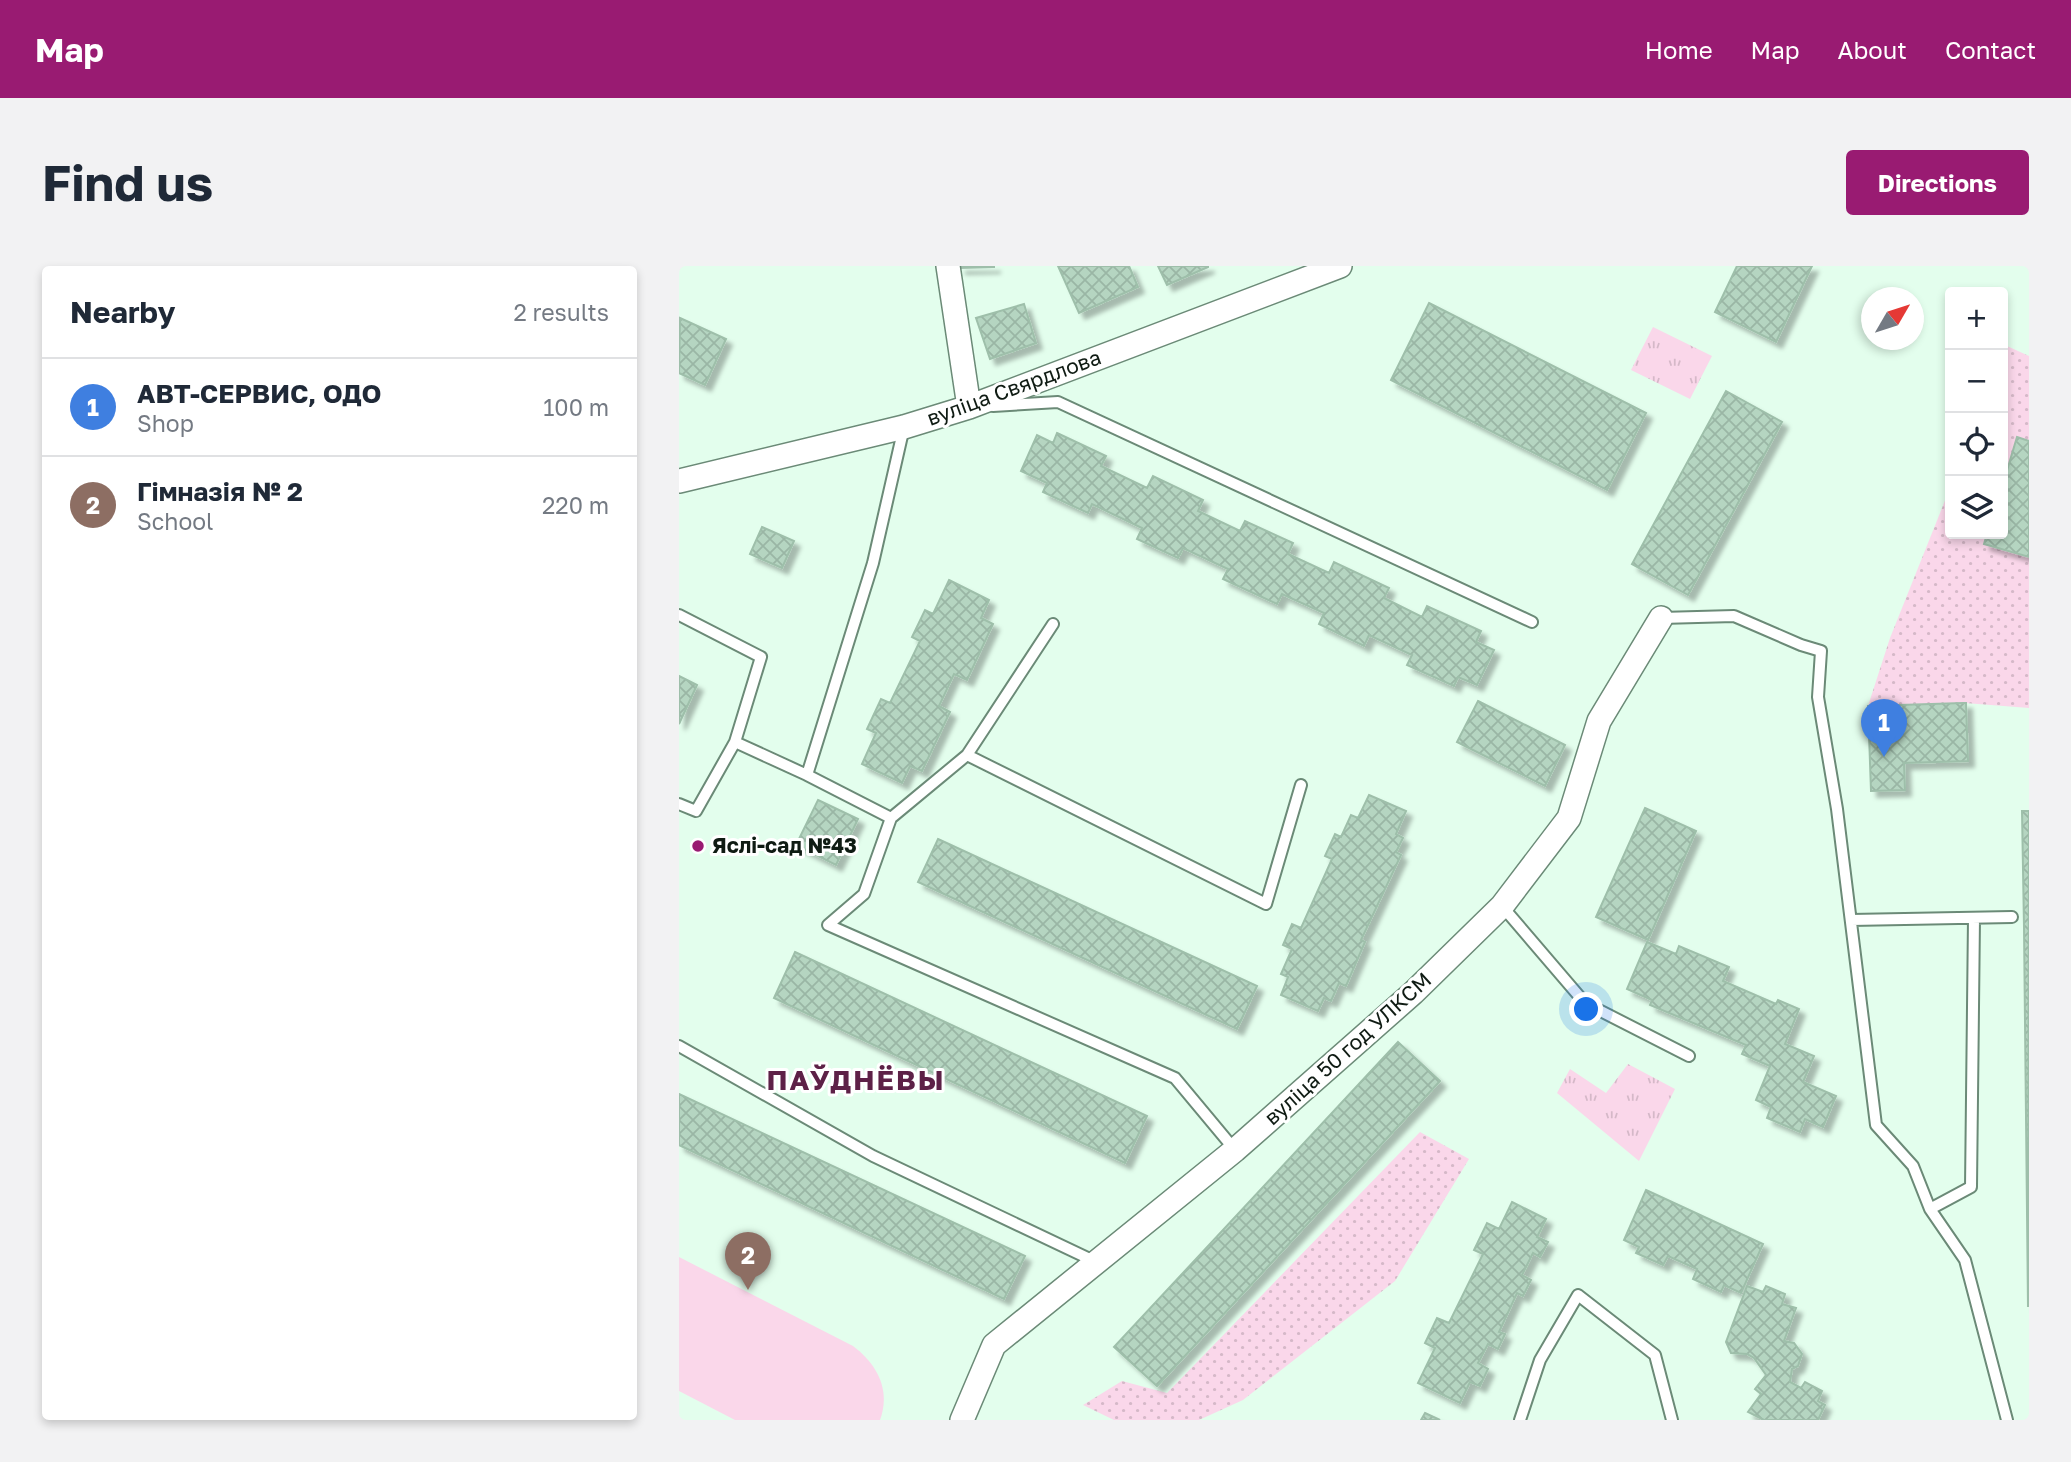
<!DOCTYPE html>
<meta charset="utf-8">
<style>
:root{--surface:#fff;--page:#f2f2f3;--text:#1f2937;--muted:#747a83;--line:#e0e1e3;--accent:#991b72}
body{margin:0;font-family:"Golos Text",sans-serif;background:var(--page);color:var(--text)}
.controls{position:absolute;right:21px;top:21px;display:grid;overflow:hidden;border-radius:7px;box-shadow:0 4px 10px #0003}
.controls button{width:63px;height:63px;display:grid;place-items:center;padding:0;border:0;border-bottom:2px solid var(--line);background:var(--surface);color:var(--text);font:35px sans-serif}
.compass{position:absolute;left:1182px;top:21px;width:63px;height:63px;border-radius:50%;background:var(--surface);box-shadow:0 4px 10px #0003;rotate:51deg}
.you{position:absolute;left:908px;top:744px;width:24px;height:24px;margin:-18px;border:5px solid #fff;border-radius:50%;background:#1a73e8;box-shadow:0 0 0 10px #1a73e833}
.badge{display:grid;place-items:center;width:46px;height:46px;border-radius:50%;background:var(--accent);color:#fff;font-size:23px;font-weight:700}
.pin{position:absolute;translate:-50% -58px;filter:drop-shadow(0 2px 4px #0008)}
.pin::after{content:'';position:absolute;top:37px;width:24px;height:21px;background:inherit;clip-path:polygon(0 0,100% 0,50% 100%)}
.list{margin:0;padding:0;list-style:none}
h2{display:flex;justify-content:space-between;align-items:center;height:91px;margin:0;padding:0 28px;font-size:30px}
h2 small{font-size:23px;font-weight:400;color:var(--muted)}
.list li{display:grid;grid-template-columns:46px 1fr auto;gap:21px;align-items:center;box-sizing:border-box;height:98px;padding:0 28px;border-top:2px solid var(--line)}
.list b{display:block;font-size:26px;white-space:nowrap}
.list p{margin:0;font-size:23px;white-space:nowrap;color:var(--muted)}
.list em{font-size:23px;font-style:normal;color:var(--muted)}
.icon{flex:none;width:38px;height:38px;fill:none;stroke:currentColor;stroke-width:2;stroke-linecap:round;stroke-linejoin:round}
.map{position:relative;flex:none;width:1350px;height:1154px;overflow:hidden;border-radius:7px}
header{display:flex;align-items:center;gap:42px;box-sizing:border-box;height:98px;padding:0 35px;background:var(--accent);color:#fff}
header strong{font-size:33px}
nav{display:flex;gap:38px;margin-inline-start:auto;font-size:24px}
.intro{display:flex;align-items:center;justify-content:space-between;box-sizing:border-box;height:168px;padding:0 42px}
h1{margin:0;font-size:49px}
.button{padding:18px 32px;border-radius:7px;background:var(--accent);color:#fff;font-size:24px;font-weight:700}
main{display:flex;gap:42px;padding:0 42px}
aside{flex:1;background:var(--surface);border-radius:7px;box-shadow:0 4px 10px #0003}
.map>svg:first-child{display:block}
</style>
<header>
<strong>Map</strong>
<nav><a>Home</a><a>Map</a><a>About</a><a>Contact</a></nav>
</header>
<div class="intro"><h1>Find us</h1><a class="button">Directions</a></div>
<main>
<aside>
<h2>Nearby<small>2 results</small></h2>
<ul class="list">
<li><span class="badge" style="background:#3f7fe0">1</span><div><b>АВТ-СЕРВИС, ОДО</b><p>Shop</p></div><em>100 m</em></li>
<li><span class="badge" style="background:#8d6e63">2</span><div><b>Гімназія № 2</b><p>School</p></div><em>220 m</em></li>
</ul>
</aside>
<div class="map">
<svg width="1350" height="1154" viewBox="0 0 1350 1154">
<defs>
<pattern id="grass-dots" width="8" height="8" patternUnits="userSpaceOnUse" patternTransform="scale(1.75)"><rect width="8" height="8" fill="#fad7ea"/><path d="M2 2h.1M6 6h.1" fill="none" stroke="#d5b8c8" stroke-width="1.8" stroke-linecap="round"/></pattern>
<pattern id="park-tufts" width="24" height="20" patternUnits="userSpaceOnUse" patternTransform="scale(1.75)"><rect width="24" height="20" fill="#fad7ea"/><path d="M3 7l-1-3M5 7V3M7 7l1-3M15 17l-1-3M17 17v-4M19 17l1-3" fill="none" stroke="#d5b8c8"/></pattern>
<pattern id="building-cross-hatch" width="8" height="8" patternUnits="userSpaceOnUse" patternTransform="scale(1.75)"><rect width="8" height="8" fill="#b5d5c1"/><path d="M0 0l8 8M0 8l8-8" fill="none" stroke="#9ab6a5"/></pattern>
<filter id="shadow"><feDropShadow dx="6" dy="6" stdDeviation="2" flood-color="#0004"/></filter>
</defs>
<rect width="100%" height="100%" fill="#e3feed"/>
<path fill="url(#grass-dots)" d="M1328 80 1350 90V442L1286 437 1189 440 1211 372 1271 222V268H1324V91Z
M741 866 790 893 716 1015 564 1134 520 1154H435L404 1139 443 1115 488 1127Z"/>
<path fill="url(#park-tufts)" d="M974 61 1033 90 1011 133 952 104Z
M949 798 996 823 960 895 878 827 891 803 927 827Z"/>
<path fill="#fad7ea" d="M0 991 174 1080C198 1098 212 1124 201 1154H56L0 1125Z"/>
<path fill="url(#building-cross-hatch)" stroke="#9ebfaa" stroke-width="2" filter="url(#shadow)" d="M281 0H315V1L281 2Z
M379 0H450L459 21 400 47Z
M479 0H529V1L488 19Z
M1058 0H1133L1097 76 1036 46Z
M750 37 967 147 928 224 712 114Z
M345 38 357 77 311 93 297 52Z
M1 52 47 73 26 119 0 107Z
M1047 125 1103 156 1009 329 953 298Z
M378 167 427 190 422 200 468 222 474 210 524 234 519 245 561 265 566 255 614 277 609 288 650 307 655 296 710 322 705 332 743 351 748 340 802 365 797 376 815 384 798 419 779 411 775 420 728 399 733 389 690 369 685 380 640 358 645 347 603 328 598 338 544 313 549 303 504 282 499 292 458 273 463 262 413 238 409 247 364 226 368 217 342 205 358 169 374 177Z
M1338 171 1350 175V291L1305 278 1308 268H1324V218Z
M83 261 115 275 103 302 71 288Z
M270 314 310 334 302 352 314 358 288 414 275 408 260 440 271 446 243 505 231 500 223 517 183 498 197 467 188 463 202 433 211 437 241 375 233 371 246 344 254 348Z
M0 410 18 419 0 458Z
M799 435 886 479 866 520 778 476Z
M1284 437H1287L1289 495 1225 497 1226 524 1192 525 1189 440Z
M690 529 727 545 717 568 724 572 717 586 722 589 682 674 686 676 667 720 660 717 652 735 645 732 639 745 602 729 609 711 602 708 613 683 604 679 613 658 622 662 653 593 646 590 656 568 662 571 672 549 679 552Z
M139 534 179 553 157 599 117 579Z
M966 542 1017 565 969 674 917 651Z
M1343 545H1350L1349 1041 1345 661Z
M259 573 578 720 558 763 239 616Z
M968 676 997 688 1000 680 1050 701 1044 715 1097 738 1099 734 1120 743 1106 778 1135 790 1124 816 1157 830 1144 861 1126 853 1121 866 1088 852 1092 841 1077 834 1091 800 1063 788 1067 779 971 739 973 734 948 723Z
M116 686 468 850 446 897 95 732Z
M719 776 761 815 478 1120 435 1081Z
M0 828 346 990 325 1033 0 879Z
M967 924 1084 978 1062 1027 1045 1019 1042 1026 1014 1013 1018 1003 989 990 984 999 957 987 960 981 945 974Z
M833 936 867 953 858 971 869 976 861 991 854 987 843 1009 852 1014 844 1030 838 1027 820 1066 826 1068 819 1083 809 1078 799 1097 809 1103 801 1120 791 1116 781 1137 739 1117 756 1082 746 1077 758 1052 770 1057 804 988 795 984 808 957 820 963Z
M1068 1020 1084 1026 1087 1020 1106 1028 1103 1038 1117 1042 1105 1075 1115 1077 1123 1088 1119 1100 1113 1103 1111 1116 1122 1122 1126 1116 1143 1125 1139 1135 1146 1139 1139 1154H1085L1069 1146 1082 1128 1076 1123 1087 1109 1075 1092 1068 1088 1052 1087 1047 1076Z
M746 1147 761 1154H742Z"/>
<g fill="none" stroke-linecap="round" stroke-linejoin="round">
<defs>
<path id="lane" d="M314 140 379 136 853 356
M225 161 194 297 128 509 212 552 288 489 374 358
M0 349 82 391 56 476 17 545 0 538
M982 352 1055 350 1122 379 1142 385 1139 431 1158 543 1197 859 1234 900 1251 943 1286 994 1328 1154
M56 476 128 509
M288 489 587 638 622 519
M212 552 185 628 149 659 496 812 556 884
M823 640 906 737 1010 790
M1172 654 1333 651
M0 780 194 890 415 995
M1251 943 1292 921 1295 652
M841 1154 861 1094 899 1029 976 1089 993 1154"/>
<path id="street" d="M269 0 290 141
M0 215 225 161 290 141 661 0
M283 1154 315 1079 556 884 734 727 823 640 890 552 920 455 982 352"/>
</defs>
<use href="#lane" stroke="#6b8a77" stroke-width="14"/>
<use href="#street" stroke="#6b8a77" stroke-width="26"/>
<use href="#lane" stroke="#fff" stroke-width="10"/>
<use href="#street" stroke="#fff" stroke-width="23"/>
</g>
<circle fill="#991b72" stroke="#fff" stroke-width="2.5" cx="19" cy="580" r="7"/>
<g text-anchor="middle" stroke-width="6" stroke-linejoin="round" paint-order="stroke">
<g font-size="21" fill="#0f1b13" stroke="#fff">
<text transform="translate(335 122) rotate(-20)" y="7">вуліца Свярдлова</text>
<text transform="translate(669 783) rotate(-42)" y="7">вуліца 50 год УЛКСМ</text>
</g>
<g font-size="21" font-weight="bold" fill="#0f1b13" stroke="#fff" text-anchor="start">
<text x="33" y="587">Яслі-сад №43</text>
</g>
<g font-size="28" font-weight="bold" letter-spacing="2" fill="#5d2147" stroke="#fff">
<text x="177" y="824">ПАЎДНЁВЫ</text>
</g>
</g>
</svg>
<div class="controls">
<button>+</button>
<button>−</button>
<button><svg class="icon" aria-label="locate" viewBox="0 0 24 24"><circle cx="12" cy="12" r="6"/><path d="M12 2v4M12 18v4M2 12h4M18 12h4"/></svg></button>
<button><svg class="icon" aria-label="layers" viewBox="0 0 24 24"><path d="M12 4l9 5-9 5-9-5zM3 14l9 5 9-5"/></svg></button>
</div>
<svg class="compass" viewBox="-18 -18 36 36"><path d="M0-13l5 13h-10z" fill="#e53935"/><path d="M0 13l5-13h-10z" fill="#747a83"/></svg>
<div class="you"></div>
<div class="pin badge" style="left:1205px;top:491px;background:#3f7fe0">1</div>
<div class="pin badge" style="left:69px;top:1024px;background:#8d6e63">2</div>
</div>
</main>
